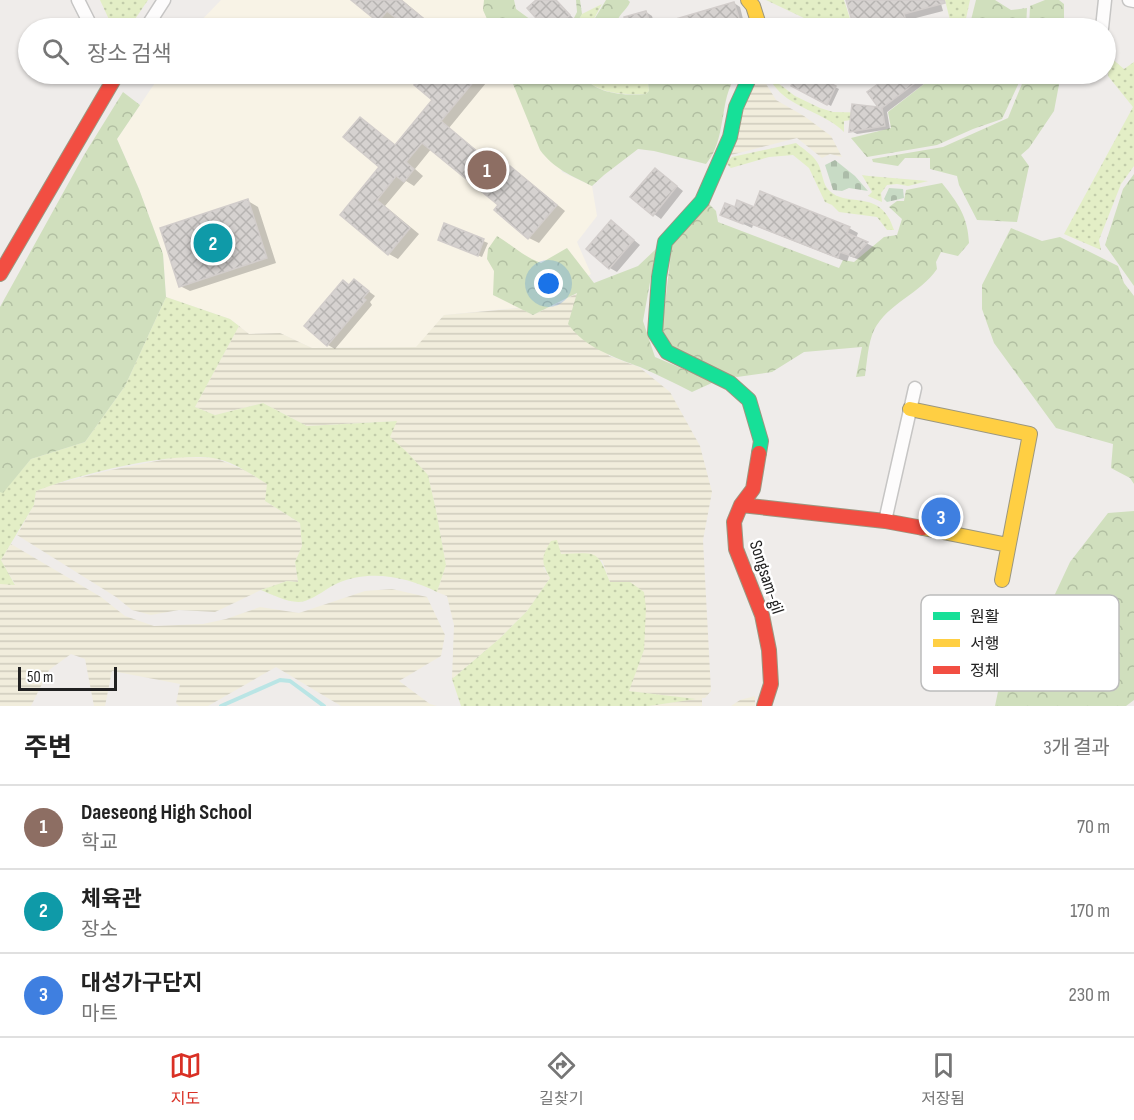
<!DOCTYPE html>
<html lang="ko">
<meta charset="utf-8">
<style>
:root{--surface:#fff;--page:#f2f2f2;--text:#222;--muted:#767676;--line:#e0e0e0;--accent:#d93025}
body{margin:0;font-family:"Sofia Sans Condensed","Noto Sans KR",sans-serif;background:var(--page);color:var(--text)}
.scale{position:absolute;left:18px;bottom:15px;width:99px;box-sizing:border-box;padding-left:6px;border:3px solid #212121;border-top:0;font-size:16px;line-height:21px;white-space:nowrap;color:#212121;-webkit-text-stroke:4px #fff;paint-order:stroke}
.you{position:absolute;left:549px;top:284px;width:21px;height:21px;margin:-15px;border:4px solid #fff;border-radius:50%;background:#1a73e8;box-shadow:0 0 0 9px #1a73e833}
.badge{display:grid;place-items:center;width:39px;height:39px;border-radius:50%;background:var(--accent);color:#fff;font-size:20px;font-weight:700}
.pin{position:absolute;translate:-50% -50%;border:3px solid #fff;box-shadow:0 2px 6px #0006}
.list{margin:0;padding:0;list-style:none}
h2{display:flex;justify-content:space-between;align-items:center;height:78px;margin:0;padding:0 24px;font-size:26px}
h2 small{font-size:20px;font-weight:400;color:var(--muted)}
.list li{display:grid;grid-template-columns:39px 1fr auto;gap:18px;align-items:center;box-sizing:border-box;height:84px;padding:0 24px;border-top:2px solid var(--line)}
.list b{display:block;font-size:22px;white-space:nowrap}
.list p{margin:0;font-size:20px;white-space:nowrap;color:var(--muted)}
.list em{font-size:20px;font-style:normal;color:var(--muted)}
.icon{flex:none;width:33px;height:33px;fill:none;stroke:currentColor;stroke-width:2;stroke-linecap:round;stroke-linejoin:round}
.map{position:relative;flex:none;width:1134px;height:706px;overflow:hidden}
.search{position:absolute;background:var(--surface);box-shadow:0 2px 4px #0004;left:18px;right:18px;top:18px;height:66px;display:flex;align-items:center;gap:15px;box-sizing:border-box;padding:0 21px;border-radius:33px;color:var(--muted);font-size:22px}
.sheet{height:330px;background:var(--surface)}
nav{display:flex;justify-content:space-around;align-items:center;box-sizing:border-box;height:84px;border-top:2px solid var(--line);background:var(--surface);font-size:16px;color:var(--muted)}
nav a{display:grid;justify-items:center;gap:3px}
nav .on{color:var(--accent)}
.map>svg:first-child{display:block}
</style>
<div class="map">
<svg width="1134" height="706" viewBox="0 0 1134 706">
<defs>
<pattern id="farmland-rules" width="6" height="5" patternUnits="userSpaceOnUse" patternTransform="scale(1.5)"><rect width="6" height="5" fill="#f1eddc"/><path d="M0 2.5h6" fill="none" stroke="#cecbbc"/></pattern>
<pattern id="grass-dots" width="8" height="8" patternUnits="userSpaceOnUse" patternTransform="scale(1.5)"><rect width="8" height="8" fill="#e3eec6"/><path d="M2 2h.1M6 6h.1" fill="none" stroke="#c2ccaa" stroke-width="1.8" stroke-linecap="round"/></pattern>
<pattern id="forest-crowns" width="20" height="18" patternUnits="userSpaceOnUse" patternTransform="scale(1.5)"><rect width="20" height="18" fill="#d0dfbd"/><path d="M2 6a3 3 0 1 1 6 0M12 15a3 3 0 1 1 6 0" fill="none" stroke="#b2bfa2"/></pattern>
<pattern id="cemetery-stones" width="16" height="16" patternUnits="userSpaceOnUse" patternTransform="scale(1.5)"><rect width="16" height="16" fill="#c8dbc5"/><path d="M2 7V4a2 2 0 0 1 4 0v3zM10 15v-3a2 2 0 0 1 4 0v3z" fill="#acbca9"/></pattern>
<pattern id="building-cross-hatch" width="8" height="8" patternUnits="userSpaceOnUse" patternTransform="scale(1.5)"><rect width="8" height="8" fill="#d6d2d0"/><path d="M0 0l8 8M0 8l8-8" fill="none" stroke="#b7b4b2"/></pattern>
</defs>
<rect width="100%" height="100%" fill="#efecea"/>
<path fill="#f8f3e6" d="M221 0H488L500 28H194Z
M161 74H520L562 172 592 186 597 216 577 242 591 274 535 306 444 315 417 347 312 348 280 333 249 334 230 319 166 297 163 254 139 189 117 139Z"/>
<path fill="url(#farmland-rules)" d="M760 74 776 100 804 116 831 136 842 157 830 154 822 158 797 138 727 156 755 78Z
M578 293 609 356 639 367 670 392 700 446 712 492 703 540 711 691 705 698H702V706H649L693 699 628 691 644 650 630 582H610L602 560 543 567 550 578 527 611 499 639 452 679 454 625 447 596 437 592 446 565 436 510 428 475 407 452 389 437 396 421 307 426 263 403 215 415 195 407 239 326 249 334 280 333 312 348 416 347 444 315 520 308 533 315Z
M177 457 215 458 244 470 268 484 265 501 300 523 302 546 295 562 298 582 287 581 261 590 215 612 179 610 151 615 132 610 116 597 17 535 34 505 36 491 51 485 111 470Z
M11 544 101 597 125 616 154 626 203 624 226 619 260 607 299 613 365 591 392 589 427 597 445 635 441 656 399 681 430 704 437 706H341L276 667 208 706H179L176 703 180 684 112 671 105 706H94L85 659 71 654 49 670 31 706H0V584H15L1 560Z
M755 696V706H731L740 700Z"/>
<path fill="url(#grass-dots)" d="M100 0H148L129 28H113Z
M766 0H844L853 28H825Z
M945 0H970L964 28H952Z
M602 4 589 28H574L582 14Z
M1110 57 1124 69 1134 62V166L1121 184 1099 240 1101 250 1064 234 1133 107 1108 76Z
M582 74H615L637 83 648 82 649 91 646 94C624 95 594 94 582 74Z
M766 74 795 96 820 108 833 112 883 113 884 115 844 121V132C825 113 793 108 777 89 773 85 770 79 766 74Z
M796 143C802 148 812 154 817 162 822 169 822 181 827 188 845 211 880 185 894 230H887L877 217 839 212 832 205 825 202 809 168 793 155 769 157 731 168 726 163 732 157Z
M862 175 869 176 928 181 908 186 897 184 887 185 881 193 882 202 868 196 872 192Z
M166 297 230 319 239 326 195 407 215 415 263 403 307 426 397 421 390 437 407 452 428 475 436 510 446 565 437 592C408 577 370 569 338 583 327 588 317 597 305 601 292 605 273 595 261 590L287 581 298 582 295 562 302 546 300 523 265 501 267 484C251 474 232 461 213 458 168 452 79 474 36 491L34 505 1 560 15 585 0 584V492H3L31 459 85 442 125 386Z
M557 540 561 554C596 553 597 548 610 582H630L644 592 646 608 644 650 629 691 696 699 649 706H461L452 679 499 639 527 611 550 578C541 562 541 557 551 541Z"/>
<path fill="url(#forest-crowns)" d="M484 0H514L516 9 542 28H491L483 10Z
M576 0H580L582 14 574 28H569L577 12Z
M606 0H628L630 2C626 12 614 17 617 28H589Z
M976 0H995L1011 10 1027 8 1026 28H969Z
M1045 0H1059L1064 4V28H1029L1030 6Z
M509 74H582C594 94 624 96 646 94L649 91 648 82 637 83 615 74H735C733 81 729 88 727 96 721 119 722 145 706 164L654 151 638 149 604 175 592 186C572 176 554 169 540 150Z
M937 74H1023L1002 119 973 129 937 145 867 157 851 138 891 128 888 112Z
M1026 74H1061L1054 111 1029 148 1021 155 1029 166 1017 222 977 220 959 185 957 176 930 169V158H905L898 166 873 162 872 159 943 147 1008 118Z
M123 92 140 105 117 139 139 189 163 254 166 297 125 386 85 442 31 459 3 493 0 492V307L84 155Z
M1134 174V286L1105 245 1123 189Z
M942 183C958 203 968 217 969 243L958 256 941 252 936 262 937 269C920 294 888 303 874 330 868 343 867 362 865 376L856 377 862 347 804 352 772 372 737 377 724 373 672 346 662 329 672 245 708 203 716 211 718 222 839 268 843 260 854 262 884 237 897 235 902 219 889 207 897 201H904L906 190Z
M1011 228 1042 241 1060 237 1118 266 1124 283 1134 296V484L1130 478 1111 468 1113 444 1056 428 994 343 982 309V285Z
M497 236C512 245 524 257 541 263L567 248 594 283 638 266 656 249 643 321 655 357 714 382 692 392C675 383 658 375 640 367 614 357 585 348 568 324L577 293 533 315 493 295 494 271 487 259 488 249Z
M1134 511V700L1126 706H995L1007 648 1041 624 1070 562 1108 513Z"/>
<path fill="url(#cemetery-stones)" d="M835 160 855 176 868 191 849 188 842 191 833 190 825 165Z
M889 188 903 189 904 198 887 202 884 199Z"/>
<path fill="#0003" d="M360 0H402L436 28H411L396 17 388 26 379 21Z
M538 0H556L573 18 565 25 567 27 547 28 529 8Z
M848 0H940L943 11 912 19 915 28H858L855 27Z
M734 3 740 7 744 23 724 12 720 18 732 28H623L621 25 646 12 652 16 655 26Z
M425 74H474L486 83 449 128 506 174 511 168 520 174 565 211 539 243 529 238 500 205 432 148 415 169 423 176 414 186 406 181 385 206 419 234 398 259 389 254 342 215 381 167 360 119 396 146 434 100 416 85Z
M798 74H808L839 89 831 106 793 85Z
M895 74H937L887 112 890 129 857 134 851 131 882 109 869 92Z
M662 174 683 191 661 219 654 214Z
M248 201 258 207 276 263 190 291 180 286Z
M736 209H754L849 228 858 233 856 238 876 248 863 261 849 256 847 262 753 225 752 228 722 214Z
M612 222 640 245 617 272 610 268Z
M445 225 488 243 482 257 444 241Z
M355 281 375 296 370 302 372 305 335 349 328 345 350 286Z"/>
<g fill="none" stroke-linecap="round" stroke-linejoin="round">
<path stroke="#bae5e5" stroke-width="4" d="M221 706 280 680 290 681 324 706"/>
</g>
<path fill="url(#building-cross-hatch)" stroke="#d2cdcb" stroke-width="1.5" d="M351 0H401L435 28H408L387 11 378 22Z
M536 0H556L570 15 562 22 569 28H545L527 8Z
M846 0H944L945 3 904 14 908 28H892L890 25 868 28 867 24 854 28Z
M734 2 742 28H731L730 25 717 28H653L652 26Z
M646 11 652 28H627L624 17Z
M423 74H480L441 121 504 174 510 166 557 205 528 239 494 210 498 205 422 143 406 162 414 169 404 182 396 176 377 200 410 228 388 255 340 215 379 167 343 137 360 117 395 145 432 100 414 85Z
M796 74H812L836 86 827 105 791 86Z
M892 74H927L882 108 885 126 849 132 852 104 878 107 867 92Z
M655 168 677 186 653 216 630 197Z
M760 191 850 227 847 233 868 242 854 257 840 252 838 258 744 221 743 224 720 215 725 203 735 207 737 200 754 207Z
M248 199 267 258 179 287 160 228Z
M611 220 634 240 609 269 586 249Z
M444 223 484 239 478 256 438 240Z
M354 279 369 291 363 298 366 300 327 346 304 326 343 280 349 285Z"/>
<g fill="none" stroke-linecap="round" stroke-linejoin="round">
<defs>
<path id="street" d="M78 0 92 28
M1129 0 1134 1
M146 28 164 0
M1102 28 1105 0
M885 521 915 388"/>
<path id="fast" d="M751 74 736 107 730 137 702 201 665 242 659 277 655 333 667 352 730 383 749 400 761 441 759 453"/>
<path id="slow" d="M748 0 753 6 760 28
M910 409 1030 434 1002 580
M923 528 1008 545"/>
<path id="jam" d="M0 274 117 74
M759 453 753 489 741 505 734 522 736 549 762 615 769 650 771 684 764 706
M741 505 885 521 923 528"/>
</defs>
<use href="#street" stroke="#c6c5c4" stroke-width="15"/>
<use href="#fast" stroke="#9b9780" stroke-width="16"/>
<use href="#slow" stroke="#9b9780" stroke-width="16"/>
<use href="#jam" stroke="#9b9780" stroke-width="16"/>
<use href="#street" stroke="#fdfcfc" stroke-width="12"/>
<use href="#fast" stroke="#16e098" stroke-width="14"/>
<use href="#slow" stroke="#ffcf43" stroke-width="14"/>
<use href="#jam" stroke="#f24e42" stroke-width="14"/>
</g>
<g text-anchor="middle" stroke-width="5" stroke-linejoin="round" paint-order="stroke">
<g font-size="18" fill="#212121" stroke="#fff">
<text transform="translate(767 577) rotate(72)" y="6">Songsam-gil</text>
</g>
</g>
<rect x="921" y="595" width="198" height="96" rx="9" fill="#fff" stroke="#bcbcbc" stroke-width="1.5"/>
<rect x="933" y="612" width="27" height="8" fill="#16e098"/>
<rect x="933" y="639" width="27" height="8" fill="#ffcf43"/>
<rect x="933" y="666" width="27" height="8" fill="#f24e42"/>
<g font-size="16" fill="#212121">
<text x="970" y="622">원활</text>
<text x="970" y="649">서행</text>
<text x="970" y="676">정체</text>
</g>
</svg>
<div class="scale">50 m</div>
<div class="you"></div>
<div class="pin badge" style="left:487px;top:170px;background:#8d6e63">1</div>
<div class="pin badge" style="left:213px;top:243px;background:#0f9aa8">2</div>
<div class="pin badge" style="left:941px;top:517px;background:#3f7fe0">3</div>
<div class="search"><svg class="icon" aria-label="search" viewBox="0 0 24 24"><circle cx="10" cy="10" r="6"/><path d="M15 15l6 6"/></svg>장소 검색</div>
</div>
<section class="sheet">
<h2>주변<small>3개 결과</small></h2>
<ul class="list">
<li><span class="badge" style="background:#8d6e63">1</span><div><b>Daeseong High School</b><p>학교</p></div><em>70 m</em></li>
<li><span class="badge" style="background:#0f9aa8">2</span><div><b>체육관</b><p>장소</p></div><em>170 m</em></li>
<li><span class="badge" style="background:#3f7fe0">3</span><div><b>대성가구단지</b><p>마트</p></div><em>230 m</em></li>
</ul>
</section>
<nav>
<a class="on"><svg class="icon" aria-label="map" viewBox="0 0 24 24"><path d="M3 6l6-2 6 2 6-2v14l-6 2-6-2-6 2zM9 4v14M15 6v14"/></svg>지도</a>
<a><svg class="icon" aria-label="directions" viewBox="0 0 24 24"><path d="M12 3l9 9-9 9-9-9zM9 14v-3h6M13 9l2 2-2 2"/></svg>길찾기</a>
<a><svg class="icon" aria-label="saved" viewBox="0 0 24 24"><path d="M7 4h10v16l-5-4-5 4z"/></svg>저장됨</a>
</nav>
